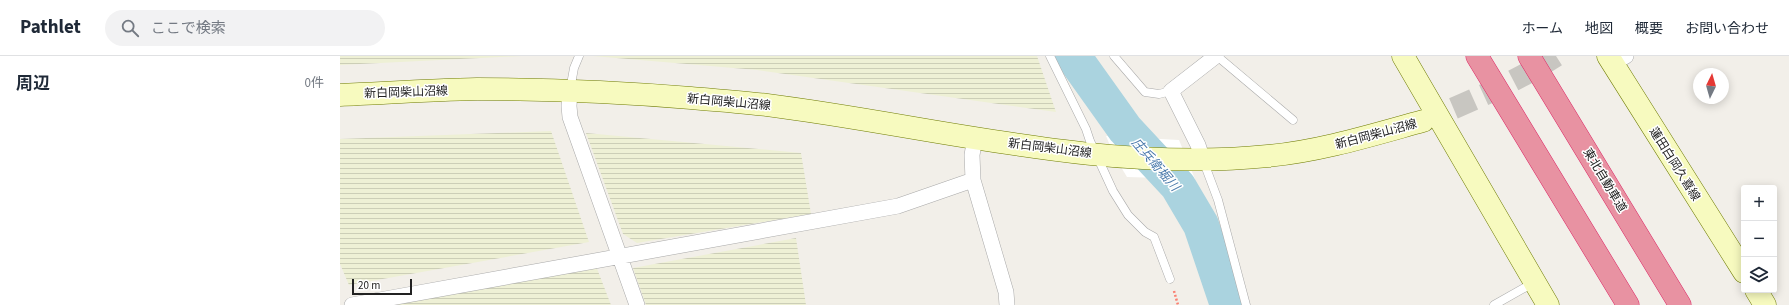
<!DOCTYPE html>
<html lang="ja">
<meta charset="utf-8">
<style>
:root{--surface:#fff;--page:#f2f2f3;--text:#1f2937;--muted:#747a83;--line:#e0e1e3}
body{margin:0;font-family:"Source Sans 3","Noto Sans JP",sans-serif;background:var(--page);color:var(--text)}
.controls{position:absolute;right:12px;bottom:12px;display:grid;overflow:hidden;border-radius:4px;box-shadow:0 2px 10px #0003}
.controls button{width:36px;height:36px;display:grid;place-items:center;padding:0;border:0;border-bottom:1px solid var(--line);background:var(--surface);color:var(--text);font:20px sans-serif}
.compass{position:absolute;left:1353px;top:12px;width:36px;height:36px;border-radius:50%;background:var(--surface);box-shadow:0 2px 10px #0003;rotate:5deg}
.scale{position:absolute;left:12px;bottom:10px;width:60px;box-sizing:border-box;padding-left:4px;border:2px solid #222;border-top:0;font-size:11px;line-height:14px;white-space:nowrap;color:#222;-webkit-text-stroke:3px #fff;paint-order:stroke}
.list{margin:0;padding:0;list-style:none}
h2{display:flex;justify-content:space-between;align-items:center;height:52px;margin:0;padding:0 16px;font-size:17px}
h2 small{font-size:13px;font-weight:400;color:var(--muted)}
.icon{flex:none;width:22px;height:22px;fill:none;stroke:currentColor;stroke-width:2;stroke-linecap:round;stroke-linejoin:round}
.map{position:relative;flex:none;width:1449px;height:249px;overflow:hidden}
header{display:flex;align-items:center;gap:24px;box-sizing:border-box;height:56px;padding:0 20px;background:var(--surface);border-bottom:1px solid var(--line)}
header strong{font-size:19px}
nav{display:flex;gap:22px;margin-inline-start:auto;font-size:14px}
.search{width:280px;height:36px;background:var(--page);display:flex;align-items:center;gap:10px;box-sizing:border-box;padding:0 14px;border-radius:22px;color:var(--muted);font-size:15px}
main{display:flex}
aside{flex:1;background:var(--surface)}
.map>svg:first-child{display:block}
</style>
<header>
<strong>Pathlet</strong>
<div class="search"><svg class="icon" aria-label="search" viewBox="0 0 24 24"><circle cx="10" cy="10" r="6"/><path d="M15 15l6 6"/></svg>ここで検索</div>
<nav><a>ホーム</a><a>地図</a><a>概要</a><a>お問い合わせ</a></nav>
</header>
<main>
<aside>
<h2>周辺<small>0件</small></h2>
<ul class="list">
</ul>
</aside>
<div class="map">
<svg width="1449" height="249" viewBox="0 0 1449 249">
<defs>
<pattern id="farmland-rules" width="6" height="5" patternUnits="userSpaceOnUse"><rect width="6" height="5" fill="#eef0d5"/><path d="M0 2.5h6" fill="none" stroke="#ccceb7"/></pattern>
</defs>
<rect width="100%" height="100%" fill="#f2efe9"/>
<path fill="url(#farmland-rules)" d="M0 0H182L0 9Z
M253 0H697L716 56 417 14Z
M211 75 249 186 9 229 0 208V83Z
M246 77 461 97 471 158 297 187 283 178Z
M456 182 466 249H306L293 212Z
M256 210 271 249H54Z"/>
<path fill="#fff" d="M766 80 839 84 855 123 787 121 775 101Z"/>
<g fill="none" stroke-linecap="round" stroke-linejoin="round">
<path stroke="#aad3df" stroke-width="36" d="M733 0 785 73 838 130 861 169 888 249"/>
<path stroke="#c8c6c1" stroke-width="22" stroke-dasharray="22 11" stroke-linecap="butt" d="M1083 65C1129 46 1174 27 1216 0"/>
<defs>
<path id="lane" d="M710 0 746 73 750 85 773 135 788 159 805 176 814 181 830 223
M774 0 805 36 819 38 831 35
M877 0 953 64
M230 34 234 12 239 0
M863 104 878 144 906 249
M1154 249 1193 227"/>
<path id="street" d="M1272 8 1286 0
M230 34 229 50 230 61 297 249
M635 82 632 99 633 124 666 236 667 249
M863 104 858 89 831 35 876 0
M12 249 558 150 633 124"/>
<path id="secondary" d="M1063 0 1208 249
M1268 0 1404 216
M0 39C46 37 91 34 137 33 208 33 280 36 351 42 376 44 402 46 427 49 593 70 760 117 928 100 981 95 1032 79 1083 65
M1416 234 1425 249"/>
<path id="highway" d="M1137 0 1288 249
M1189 0 1340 249"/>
</defs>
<use href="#lane" stroke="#a9a9a9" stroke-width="9"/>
<use href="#street" stroke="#a9a9a9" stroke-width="16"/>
<use href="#secondary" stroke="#707d05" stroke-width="23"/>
<use href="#highway" stroke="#dc2a67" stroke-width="23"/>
<path stroke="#fa8072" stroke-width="2.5" stroke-dasharray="2 2" stroke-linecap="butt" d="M834 235 838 249"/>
<use href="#lane" stroke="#fff" stroke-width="8"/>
<use href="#street" stroke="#fff" stroke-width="15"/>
<use href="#secondary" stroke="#f7fabf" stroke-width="22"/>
<use href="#highway" stroke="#e892a2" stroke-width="22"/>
</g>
<g text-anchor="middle" stroke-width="3" stroke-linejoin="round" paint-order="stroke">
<g font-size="12" fill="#222" stroke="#fff">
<text transform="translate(66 36) rotate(-2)" y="4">新白岡柴山沼線</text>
<text transform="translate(389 46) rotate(5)" y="4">新白岡柴山沼線</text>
<text transform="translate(1036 78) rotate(-15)" y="4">新白岡柴山沼線</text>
<text transform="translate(710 92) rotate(7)" y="4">新白岡柴山沼線</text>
<text transform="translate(1335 108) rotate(58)" y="4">蓮田白岡久喜線</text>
<text transform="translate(1265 124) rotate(59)" y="4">東北自動車道</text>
</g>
<g font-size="13" font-style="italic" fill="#4a7aab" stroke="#fff">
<text transform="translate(816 108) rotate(49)" y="5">庄兵衛堀川</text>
</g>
</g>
</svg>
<div class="controls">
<button>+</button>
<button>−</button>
<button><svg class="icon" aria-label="layers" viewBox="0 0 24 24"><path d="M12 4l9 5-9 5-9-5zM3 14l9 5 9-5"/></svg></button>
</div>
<svg class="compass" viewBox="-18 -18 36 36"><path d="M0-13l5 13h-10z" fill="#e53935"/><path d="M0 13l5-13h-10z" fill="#747a83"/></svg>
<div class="scale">20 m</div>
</div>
</main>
